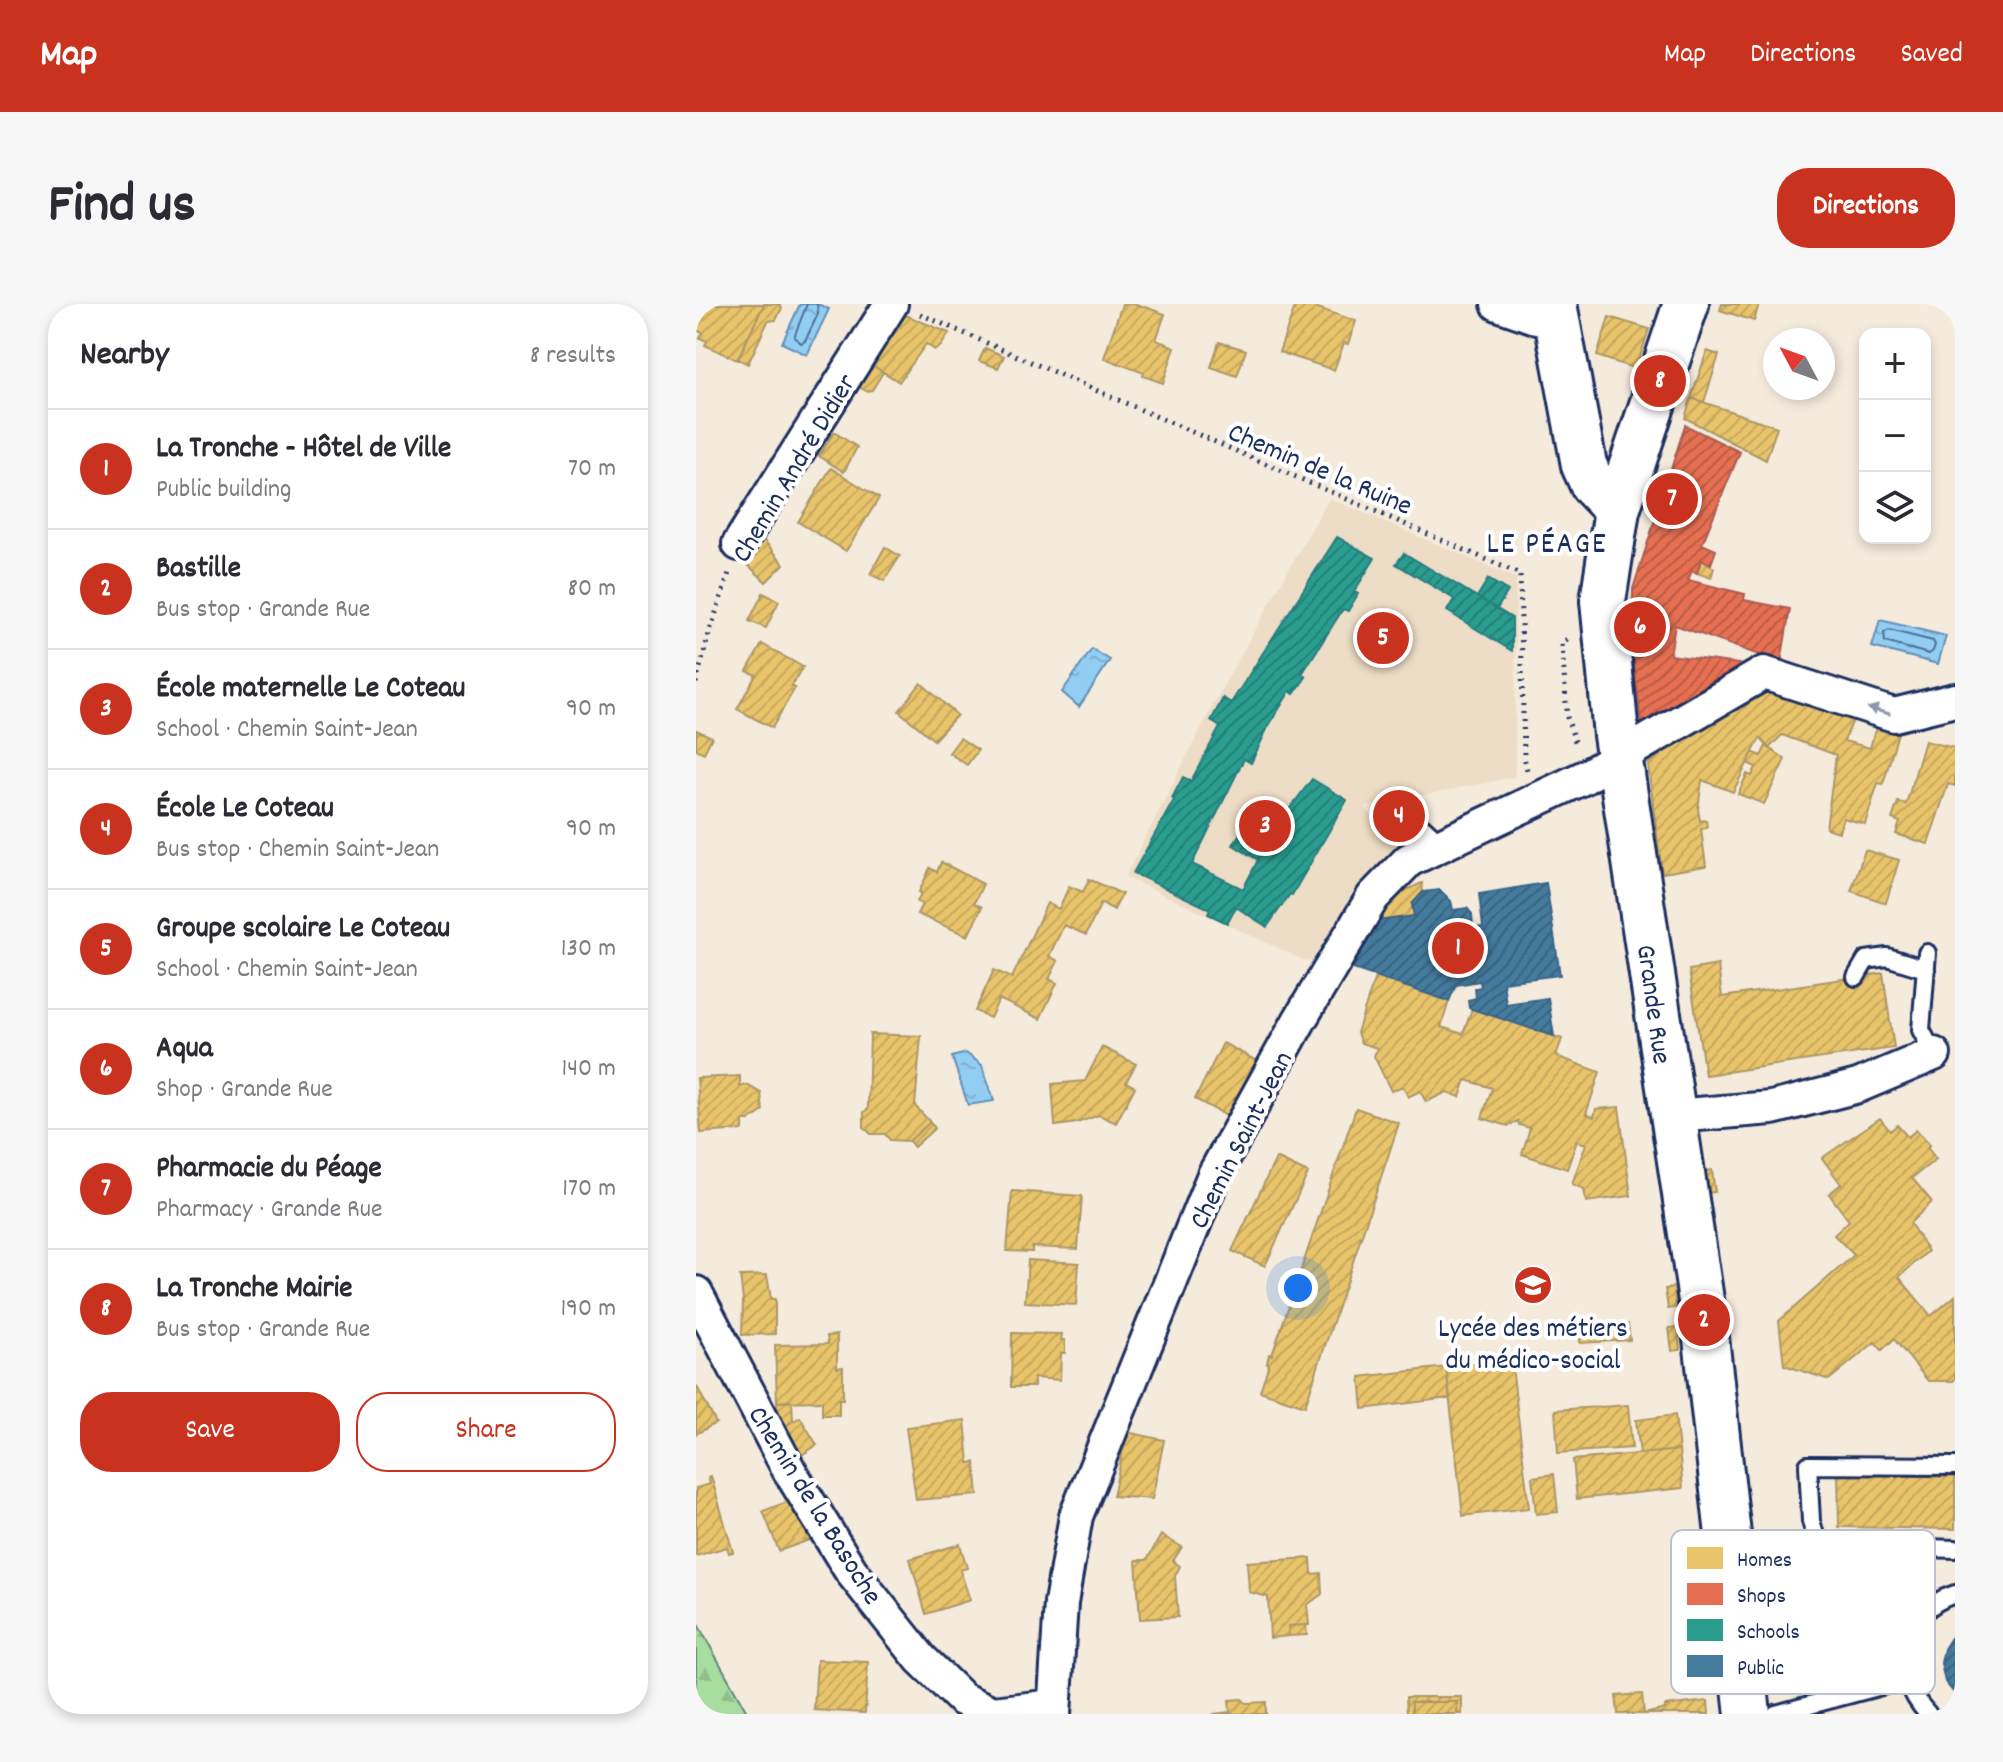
<!DOCTYPE html>
<meta charset="utf-8">
<style>
:root{--surface:#fff;--page:#f7f7f7;--text:#2b2b33;--muted:#7c7c81;--line:#e1e1e2;--accent:#c8321e}
body{margin:0;font-family:Dekko,sans-serif;background:var(--page);color:var(--text)}
.controls{position:absolute;right:24px;top:24px;display:grid;overflow:hidden;border-radius:16px;box-shadow:0 4px 12px #0003}
.controls button{width:72px;height:72px;display:grid;place-items:center;padding:0;border:0;border-bottom:2px solid var(--line);background:var(--surface);color:var(--text);font:40px sans-serif}
.compass{position:absolute;left:1067px;top:24px;width:72px;height:72px;border-radius:50%;background:var(--surface);box-shadow:0 4px 12px #0003;rotate:311deg}
.you{position:absolute;left:602px;top:984px;width:28px;height:28px;margin:-20px;border:6px solid #fff;border-radius:50%;background:#1a73e8;box-shadow:0 0 0 12px #1a73e833}
.badge{display:grid;place-items:center;width:52px;height:52px;border-radius:50%;background:var(--accent);color:#fff;font-size:26px;font-weight:700}
.pin{position:absolute;translate:-50% -50%;border:4px solid #fff;box-shadow:0 2px 8px #0006}
.list{margin:0;padding:0;list-style:none}
h2{display:flex;justify-content:space-between;align-items:center;height:104px;margin:0;padding:0 32px;font-size:34px}
h2 small{font-size:26px;font-weight:400;color:var(--muted)}
.list li{display:grid;grid-template-columns:52px 1fr auto;gap:24px;align-items:center;box-sizing:border-box;height:120px;padding:0 32px;border-top:2px solid var(--line)}
.list b{display:block;font-size:30px;white-space:nowrap}
.list p{margin:0;font-size:26px;white-space:nowrap;color:var(--muted)}
.list em{font-size:26px;font-style:normal;color:var(--muted)}
.actions{display:flex;gap:16px;padding:24px 32px}
.actions a{flex:1;padding:18px 0;border:2px solid var(--accent);border-radius:32px;text-align:center;font-size:28px;color:var(--accent)}
.actions .main{background:var(--accent);color:#fff}
.icon{flex:none;width:44px;height:44px;fill:none;stroke:currentColor;stroke-width:2;stroke-linecap:round;stroke-linejoin:round}
.map{position:relative;flex:none;width:1259px;height:1410px;overflow:hidden;border-radius:32px}
header{display:flex;align-items:center;gap:48px;box-sizing:border-box;height:112px;padding:0 40px;background:var(--accent);color:#fff}
header strong{font-size:38px}
nav{display:flex;gap:44px;margin-inline-start:auto;font-size:28px}
.intro{display:flex;align-items:center;justify-content:space-between;box-sizing:border-box;height:192px;padding:0 48px}
h1{margin:0;font-size:56px}
.button{padding:20px 36px;border-radius:32px;background:var(--accent);color:#fff;font-size:28px;font-weight:700}
main{display:flex;gap:48px;padding:0 48px}
aside{flex:1;background:var(--surface);border-radius:32px;box-shadow:0 4px 12px #0003}
.map>svg:first-child{display:block}
</style>
<header>
<strong>Map</strong>
<nav><a>Map</a><a>Directions</a><a>Saved</a></nav>
</header>
<div class="intro"><h1>Find us</h1><a class="button">Directions</a></div>
<main>
<aside>
<h2>Nearby<small>8 results</small></h2>
<ul class="list">
<li><span class="badge">1</span><div><b>La Tronche - Hôtel de Ville</b><p>Public building</p></div><em>70 m</em></li>
<li><span class="badge">2</span><div><b>Bastille</b><p>Bus stop · Grande Rue</p></div><em>80 m</em></li>
<li><span class="badge">3</span><div><b>École maternelle Le Coteau</b><p>School · Chemin Saint-Jean</p></div><em>90 m</em></li>
<li><span class="badge">4</span><div><b>École Le Coteau</b><p>Bus stop · Chemin Saint-Jean</p></div><em>90 m</em></li>
<li><span class="badge">5</span><div><b>Groupe scolaire Le Coteau</b><p>School · Chemin Saint-Jean</p></div><em>130 m</em></li>
<li><span class="badge">6</span><div><b>Aqua</b><p>Shop · Grande Rue</p></div><em>140 m</em></li>
<li><span class="badge">7</span><div><b>Pharmacie du Péage</b><p>Pharmacy · Grande Rue</p></div><em>170 m</em></li>
<li><span class="badge">8</span><div><b>La Tronche Mairie</b><p>Bus stop · Grande Rue</p></div><em>190 m</em></li>
</ul>
<div class="actions"><a class="main">Save</a><a>Share</a></div>
</aside>
<div class="map">
<svg width="1259" height="1410" viewBox="0 0 1259 1410">
<defs>
<pattern id="forest-firs" width="22" height="20" patternUnits="userSpaceOnUse" patternTransform="scale(2)"><rect width="22" height="20" fill="#a7dd9f"/><path d="M5 1l3.5 6h-7zM16 11l3.5 6h-7z" fill="#8fbe8b"/></pattern>
<pattern id="water-ripples" width="26" height="14" patternUnits="userSpaceOnUse" patternTransform="scale(2)"><rect width="26" height="14" fill="#92cdf2"/><path d="M2 4q2-2 4 0t4 0M15 11q2-2 4 0t4 0" fill="none" stroke="#7db0d2"/></pattern>
<pattern id="homes-hatch" width="6" height="6" patternUnits="userSpaceOnUse" patternTransform="scale(2)"><rect width="6" height="6" fill="#e9c46a"/><path d="M-1 1l2-2M0 6l6-6M5 7l2-2" fill="none" stroke="#c7a95e"/></pattern>
<pattern id="shops-hatch" width="6" height="6" patternUnits="userSpaceOnUse" patternTransform="scale(2)"><rect width="6" height="6" fill="#e76f51"/><path d="M-1 1l2-2M0 6l6-6M5 7l2-2" fill="none" stroke="#ba5c46"/></pattern>
<pattern id="schools-hatch" width="6" height="6" patternUnits="userSpaceOnUse" patternTransform="scale(2)"><rect width="6" height="6" fill="#2a9d8f"/><path d="M-1 1l2-2M0 6l6-6M5 7l2-2" fill="none" stroke="#238078"/></pattern>
<pattern id="public-hatch" width="6" height="6" patternUnits="userSpaceOnUse" patternTransform="scale(2)"><rect width="6" height="6" fill="#457b9d"/><path d="M-1 1l2-2M0 6l6-6M5 7l2-2" fill="none" stroke="#396583"/></pattern>
</defs>
<rect width="100%" height="100%" fill="#f5ebdd"/>
<filter id="ink" filterUnits="userSpaceOnUse"><feTurbulence type="fractalNoise" baseFrequency=".0125" numOctaves="2"/><feDisplacementMap in="SourceGraphic" scale="16" xChannelSelector="R" yChannelSelector="G"/><feConvolveMatrix kernelMatrix="1 2 1 2 8 2 1 2 1" color-interpolation-filters="sRGB"/></filter>
<g filter="url(#ink)">
<path fill="#eeddc6" d="M633 194 820 274 819 473 669 503 700 542 627 660 607 656 429 573 521 393Z"/>
<path fill="url(#forest-firs)" stroke="#61867e" stroke-width="2" d="M0 1317 52 1410H0Z"/>
<path fill="url(#water-ripples)" stroke="#628eb7" stroke-width="2" d="M104 0H122L133 5 111 51 86 39Z
M1184 316 1250 332 1242 360 1176 343Z
M396 345 414 356 383 403 366 388Z
M270 749 286 761 298 797 272 801 256 753Z"/>
<path fill="url(#homes-hatch)" stroke="#ab9766" stroke-width="2" d="M9 0H68L41 56 9 41 11 37 4 34 7 29 0 26V18Z
M68 0H83L86 4 80 16 72 17 52 60 42 55Z
M426 0H440L469 10 460 36 479 43 467 79 447 72 448 69 408 54Z
M600 0H610L660 17 652 40 648 39 638 66 583 48Z
M1026 0H1063L1058 17 1024 6Z
M202 8 253 29 245 42 239 46 230 40 203 78 170 57Z
M913 13 953 25 940 65 901 52Z
M523 38 550 46 541 72 515 63Z
M289 44 308 52 302 64 283 57Z
M1011 47 1023 51 1008 98 995 94Z
M170 57 187 68 176 86 170 87 155 78Z
M995 94 1081 123 1070 156 989 114Z
M138 128 161 143 148 168 123 152Z
M135 164 183 194 150 247 102 218Z
M66 234 88 260 70 278 50 259Z
M189 243 204 252 188 277 174 270Z
M1005 256 1018 264 1015 274 1001 269Z
M67 289 83 297 70 324 53 317Z
M66 340 107 363 95 382 99 384 76 424 41 405 60 371 51 367Z
M225 379 261 411 238 436 203 407Z
M1066 386 1097 392 1157 416 1148 437 1174 444 1180 423 1202 429 1188 477 1187 480 1182 479 1169 520 1147 514 1143 528 1130 524 1140 451 1086 431 1073 444 1064 434 1037 488 1006 476 1002 505 1004 517 1010 516 1011 524 1005 525 1010 562 966 569 952 460 990 430Z
M0 426 16 433 8 449 0 445Z
M264 434 282 446 271 461 253 449Z
M1229 437 1259 444V482L1252 480 1232 540 1200 530 1204 518 1196 515 1202 498 1210 500Z
M1070 442 1089 455 1068 500 1042 490 1051 470 1056 472 1060 463 1051 459 1057 448 1065 452Z
M1169 546 1203 556 1190 599 1155 587Z
M245 558 287 580 278 599 286 603 272 632 221 610 226 600 221 598 225 589 223 588 234 564 241 568Z
M393 575 426 590 418 606 405 599 390 631 368 621 353 652 362 657 353 675 361 679 344 715 303 695 294 714 279 707 298 666 316 674 351 599 363 605 373 582 387 588Z
M726 579 727 588 716 600 718 612 682 617 694 598 710 586Z
M1022 661 1026 693 1187 669 1198 744 1009 771 993 666Z
M679 673 753 697 745 723 767 730 776 705 866 735 860 752 904 768 890 810 898 813 900 805 923 803 935 892 890 898 888 885 876 880 890 840 881 837 871 865 826 850 834 824 823 821 822 817 812 822 786 814 796 784 770 776 764 793 751 788 730 798 724 787 712 793 707 782 695 787 678 752 681 744 665 739 661 729Z
M174 730 225 732 219 802 234 818 213 837 194 836 189 830H175L168 823V808L172 805Z
M527 739 570 762 540 817 499 795Z
M406 743 440 760 430 778 439 783 420 819 403 811 381 819 359 822 356 780 389 777Z
M44 772V782L51 781 65 789 67 807 53 817H47V826L5 829 1 774Z
M660 804 703 819 609 1102 564 1087 573 1060 571 1059 573 1050 576 1051Z
M1184 814 1194 827 1201 821 1212 833 1220 826 1234 841 1231 843 1240 855 1216 874 1236 898 1214 919 1232 947 1203 973 1235 1012 1259 992V1075L1257 1077H1232L1198 1035 1186 1046 1179 1038 1133 1076 1088 1061 1083 1017 1158 951 1138 931 1153 917 1133 890 1145 880 1126 854Z
M234 818 239 824 218 843 213 837Z
M580 854 612 869 569 962 536 947Z
M1016 866 1019 888 1010 889 1008 867Z
M316 887 386 892 382 945 336 943V948L311 947Z
M332 956 383 959 380 1001 329 998Z
M71 971 75 995H79V1030L46 1031 47 996 44 972Z
M978 983 980 1004 972 1005 969 985Z
M932 1020 934 1036 884 1039V1022Z
M982 1023 984 1046 976 1047 973 1024Z
M316 1029 366 1030 365 1036H369V1049H365L364 1076 338 1074V1083H315Z
M141 1031V1064L147 1063V1095H143V1111H126V1097L81 1098 79 1041 132 1040 131 1032Z
M815 1054 833 1204 767 1212 750 1063Z
M750 1063 754 1094 667 1105 664 1073Z
M0 1081 20 1119 0 1130Z
M96 1097 97 1117 84 1125 81 1121V1098Z
M932 1101 936 1144 862 1149 859 1106Z
M979 1111 983 1146 944 1150 940 1116Z
M104 1113 121 1141 101 1154 84 1125Z
M269 1116 273 1159 279 1158 282 1191 220 1196 210 1123Z
M431 1128 468 1136 456 1195 417 1192Z
M983 1146 987 1184 881 1195 877 1156Z
M858 1170 862 1208 840 1210 836 1173Z
M1142 1170 1259 1173V1225L1143 1223Z
M15 1172 37 1248 33 1249 31 1243 0 1252V1184L14 1180 12 1173Z
M96 1196 119 1234 83 1247 67 1207Z
M465 1231 486 1243 477 1257 484 1262 479 1272 482 1313 444 1315 440 1256H451Z
M264 1240 271 1264 264 1266 274 1296 230 1310 214 1255Z
M615 1254 616 1270 625 1269 626 1290 611 1301 613 1321 592 1322 593 1332 574 1334 572 1293 553 1288 551 1258Z
M610 1321 611 1331 593 1332 592 1322Z
M121 1356 172 1358 169 1409 118 1406Z
M946 1390 948 1410H922L920 1392Z
M710 1393H766V1410H761V1398H716V1410H711Z
M546 1395 550 1399 570 1398V1410H517L534 1408 533 1396Z
M1012 1397 1013 1410H948L969 1405V1402Z
M716 1398H761V1410H716Z"/>
<path fill="url(#shops-hatch)" stroke="#aa5c55" stroke-width="2" d="M989 121 1044 148 1006 240 1020 246 1015 260 1005 256 1001 269 996 267 992 276 1049 290 1048 296 1094 305 1085 359 979 321 974 351 1043 360 1040 374 946 429 937 350V285Z"/>
<path fill="url(#schools-hatch)" stroke="#267c80" stroke-width="2" d="M641 233 679 254 658 288 662 290 652 307 647 305 606 370 610 373 598 390 594 387 572 423 555 459 548 455 496 560 547 585 562 556 537 541 561 502 585 516 616 475 651 496 596 591 594 590 571 623 540 603 531 619 512 610 514 605 437 569 478 496 476 494 487 473 495 477 524 423 515 417 527 394 535 399Z
M708 249 816 314V347L751 307 758 295 700 260Z
M792 275 812 287 801 305 781 293Z"/>
<path fill="url(#public-hatch)" stroke="#38648a" stroke-width="2" d="M850 579 864 671 807 678 810 700 852 694 858 732 773 704 772 696 780 694 779 684 785 683 784 677 760 681 753 697 651 663 682 617 718 612 716 600 727 588 744 586 755 597 757 606 771 604 776 610 777 624 787 623 783 590Z
M1258 1329 1259 1328V1390L1249 1378 1245 1359 1248 1345Z"/>
<g fill="none" stroke-linecap="round" stroke-linejoin="round">
<path stroke="#4b6e99" stroke-width="2" d="M111 0 98 33 105 39 109 37 122 10 121 0
M1193 326 1237 337 1239 341 1237 347 1233 350 1189 338 1188 329Z"/>
<defs>
<path id="lane" d="M1231 649 1225 726 1238 750
M1160 673 1170 656 1191 653 1230 665
M1122 1240 1259 1245
M1080 1410 1189 1381 1174 1344 1124 1248 1115 1217 1112 1161 1259 1162
M1232 1410C1193 1369 1203 1308 1259 1290"/>
<path id="street" d="M802 0 862 21
M43 240 195 0
M703 512 738 544
M977 812 1076 804 1162 782 1238 750
M0 989 93 1166 155 1267 225 1355 266 1395 297 1409 357 1402
M358 1410 365 1299 380 1212 518 871 603 717 677 593 713 556 889 473 1068 369 1198 411 1259 396"/>
<path id="secondary" d="M858 0 888 161 897 181 921 206
M990 0 921 206 907 297 920 431 1008 1016 1052 1410"/>
</defs>
<use href="#lane" stroke="#1b2f5e" stroke-width="22"/>
<use href="#street" stroke="#1b2f5e" stroke-width="38"/>
<use href="#secondary" stroke="#1b2f5e" stroke-width="50"/>
<path stroke="#1b2f5e" stroke-width="5" stroke-dasharray="2 6" stroke-linecap="butt" d="M224 10 824 270 828 453 831 466
M871 335 866 340 871 413 880 441
M0 379 13 330 33 269
M1072 1255H1092L1091 1243 1097 1242"/>
<use href="#lane" stroke="#fff" stroke-width="16"/>
<use href="#street" stroke="#fff" stroke-width="32"/>
<use href="#secondary" stroke="#fff" stroke-width="44"/>
</g>
<defs><path id="oneway-solid" d="M-6-.8H1V-3.2L6.5 0L1 3.2V.8H-6Z" transform="scale(2)"/></defs>
<use fill="#8d97ae" href="#oneway-solid" transform="translate(1183 407) rotate(-164)"/>
</g>
<defs>
<symbol id="school-disc" viewBox="-11 -11 22 22"><circle r="9.5" fill="#c8321e" stroke="#fff"/><path d="M0-5L7-2L0 1L-7-2ZM-4 1L0 2.5L4 1V4Q0 6-4 4Z" fill="#fff"/></symbol>
</defs>
<g fill-rule="evenodd">
<use href="#school-disc" x="815" y="959" width="44" height="44"/>
</g>
<g text-anchor="middle" stroke-width="8" stroke-linejoin="round" paint-order="stroke">
<g font-size="28" fill="#1b2f5e" stroke="#fff">
<text transform="translate(96 163) rotate(-59)" y="10">Chemin André Didier</text>
<text transform="translate(625 163) rotate(23)" y="10">Chemin de la Ruine</text>
<text transform="translate(960 700) rotate(82)" y="10">Grande Rue</text>
<text transform="translate(543 835) rotate(-63)" y="10">Chemin Saint-Jean</text>
<text transform="translate(121 1200) rotate(58)" y="10">Chemin de la Basoche</text>
</g>
<g font-size="28" fill="#1b2f5e" stroke="#fff">
<text x="837" y="1032">Lycée des métiers<tspan x="837" dy="32">du médico-social</tspan></text>
</g>
<g font-size="30" letter-spacing="2" fill="#1b2f5e" stroke="#fff">
<text x="851" y="248">LE PÉAGE</text>
</g>
</g>
<rect x="975" y="1226" width="264" height="164" rx="12" fill="#fff" stroke="#bbc1cf" stroke-width="2"/>
<rect x="991" y="1243" width="36" height="22" fill="#e9c46a"/>
<rect x="991" y="1279" width="36" height="22" fill="#e76f51"/>
<rect x="991" y="1315" width="36" height="22" fill="#2a9d8f"/>
<rect x="991" y="1351" width="36" height="22" fill="#457b9d"/>
<g font-size="22" fill="#1b2f5e">
<text x="1041" y="1262">Homes</text>
<text x="1041" y="1298">Shops</text>
<text x="1041" y="1334">Schools</text>
<text x="1041" y="1370">Public</text>
</g>
</svg>
<div class="controls">
<button>+</button>
<button>−</button>
<button><svg class="icon" aria-label="layers" viewBox="0 0 24 24"><path d="M12 4l9 5-9 5-9-5zM3 14l9 5 9-5"/></svg></button>
</div>
<svg class="compass" viewBox="-18 -18 36 36"><path d="M0-13l5 13h-10z" fill="#e53935"/><path d="M0 13l5-13h-10z" fill="#7c7c81"/></svg>
<div class="you"></div>
<div class="pin badge" style="left:762px;top:644px">1</div>
<div class="pin badge" style="left:1008px;top:1016px">2</div>
<div class="pin badge" style="left:569px;top:522px">3</div>
<div class="pin badge" style="left:703px;top:512px">4</div>
<div class="pin badge" style="left:687px;top:334px">5</div>
<div class="pin badge" style="left:944px;top:323px">6</div>
<div class="pin badge" style="left:976px;top:195px">7</div>
<div class="pin badge" style="left:964px;top:77px">8</div>
</div>
</main>
